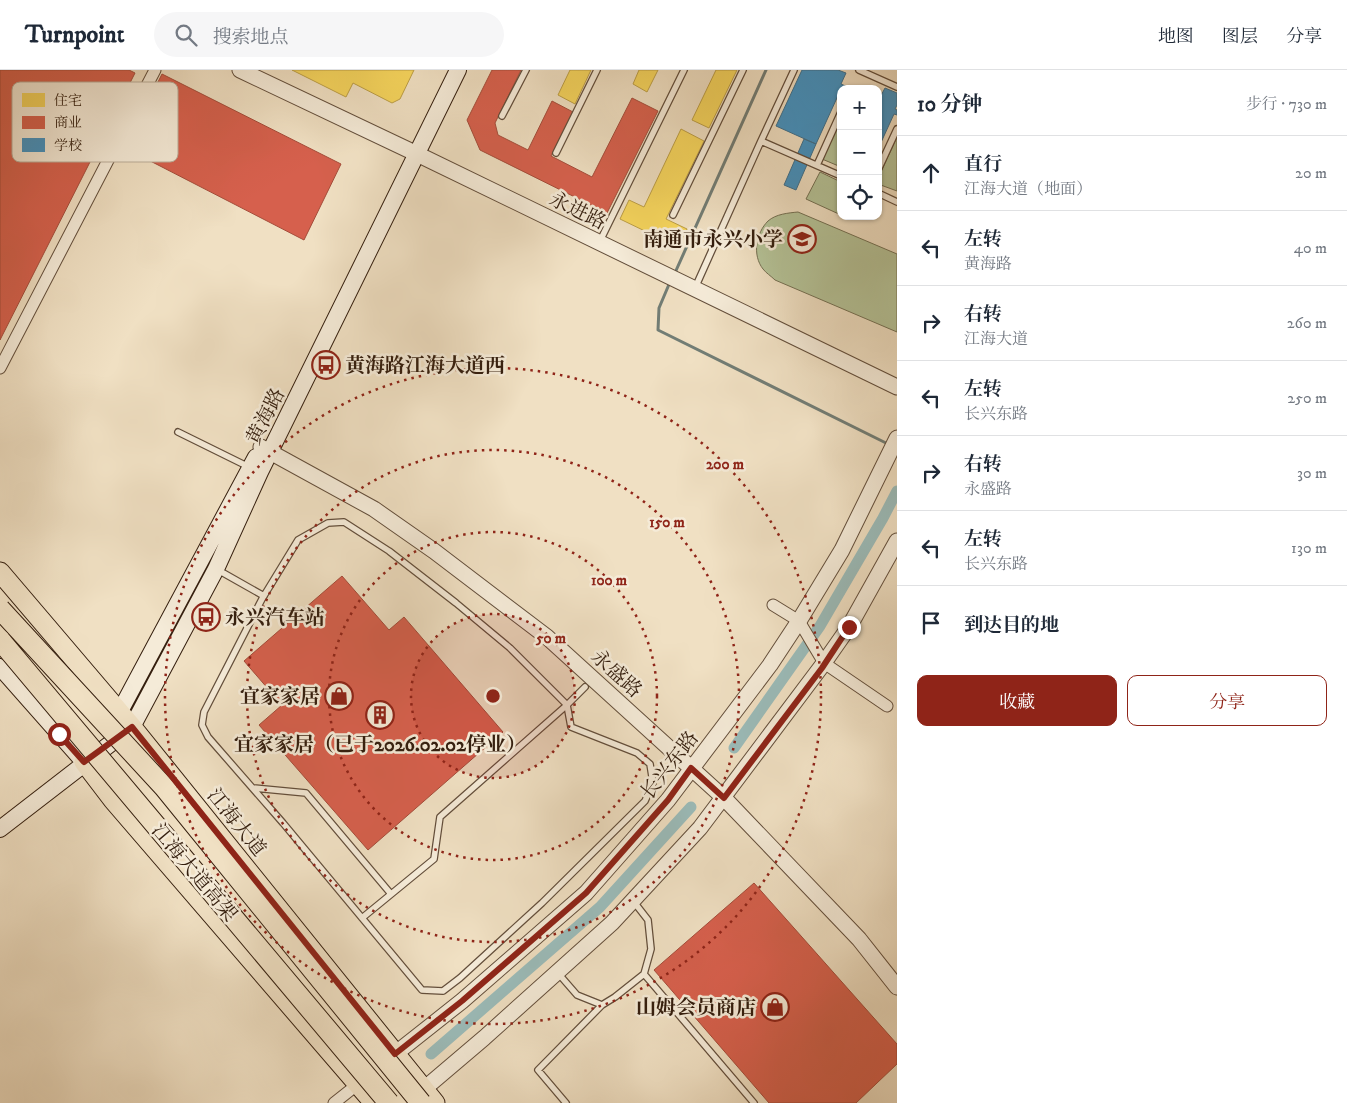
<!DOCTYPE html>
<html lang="zh">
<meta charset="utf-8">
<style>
:root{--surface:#fff;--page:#f6f6f7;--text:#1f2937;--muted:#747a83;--line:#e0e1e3;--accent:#8f2418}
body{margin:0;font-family:"IM FELL DW Pica","Noto Serif SC",serif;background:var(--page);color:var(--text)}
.controls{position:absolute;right:15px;top:15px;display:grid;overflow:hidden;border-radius:10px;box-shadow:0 1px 4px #0004}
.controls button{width:45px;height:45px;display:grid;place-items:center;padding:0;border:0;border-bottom:1px solid var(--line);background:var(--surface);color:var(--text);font:25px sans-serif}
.stop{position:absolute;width:15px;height:15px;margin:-11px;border:4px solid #8f2418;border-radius:50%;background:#fff}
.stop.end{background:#8f2418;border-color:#fff;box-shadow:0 1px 5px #0008}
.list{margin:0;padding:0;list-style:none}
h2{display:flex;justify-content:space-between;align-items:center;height:65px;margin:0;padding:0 20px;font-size:21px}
h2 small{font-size:16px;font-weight:400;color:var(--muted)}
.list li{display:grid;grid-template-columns:32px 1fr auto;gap:15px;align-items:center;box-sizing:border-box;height:75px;padding:0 20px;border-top:1px solid var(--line)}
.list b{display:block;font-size:19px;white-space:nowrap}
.list p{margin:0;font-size:16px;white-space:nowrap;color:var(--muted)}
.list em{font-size:16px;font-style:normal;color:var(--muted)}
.actions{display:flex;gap:10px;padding:15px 20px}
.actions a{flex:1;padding:11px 0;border:1px solid var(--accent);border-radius:10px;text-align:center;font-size:18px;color:var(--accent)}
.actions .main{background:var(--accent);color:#fff}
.icon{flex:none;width:28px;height:28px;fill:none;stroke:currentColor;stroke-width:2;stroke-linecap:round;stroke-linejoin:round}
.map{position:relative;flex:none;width:897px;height:1033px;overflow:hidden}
header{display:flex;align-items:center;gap:30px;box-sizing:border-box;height:70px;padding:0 25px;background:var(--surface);border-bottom:1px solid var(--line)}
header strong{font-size:24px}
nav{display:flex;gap:28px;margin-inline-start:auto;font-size:18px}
.search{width:350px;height:45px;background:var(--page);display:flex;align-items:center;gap:12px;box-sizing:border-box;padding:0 18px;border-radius:28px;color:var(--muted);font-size:19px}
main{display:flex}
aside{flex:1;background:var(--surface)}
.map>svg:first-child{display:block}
</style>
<header>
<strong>Turnpoint</strong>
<div class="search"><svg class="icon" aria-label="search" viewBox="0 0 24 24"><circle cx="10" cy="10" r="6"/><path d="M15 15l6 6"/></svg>搜索地点</div>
<nav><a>地图</a><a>图层</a><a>分享</a></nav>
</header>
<main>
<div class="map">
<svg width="897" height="1033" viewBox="0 0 897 1033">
<rect width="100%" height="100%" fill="#f0e0c3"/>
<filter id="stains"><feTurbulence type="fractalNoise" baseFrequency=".004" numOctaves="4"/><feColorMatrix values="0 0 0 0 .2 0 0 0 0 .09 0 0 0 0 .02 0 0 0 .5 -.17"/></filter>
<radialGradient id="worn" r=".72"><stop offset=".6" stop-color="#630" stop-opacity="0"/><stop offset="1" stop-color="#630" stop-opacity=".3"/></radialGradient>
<path fill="#b5c398" stroke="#747053" d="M841 45V97L822 89Z
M897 67V121L878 114V108Z
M820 102 841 112V145L806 129Z
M798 142 897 184V262L775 210C771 206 766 203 763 199 752 185 756 163 768 151 776 144 788 143 798 142Z"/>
<path fill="#f6d55c" stroke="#bc9e45" d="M292 0H414L400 29 392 33 353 13 346 27Z
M570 0H591L575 34 558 25Z
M639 0H658L647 22 633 14Z
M716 0H737L709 58 692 50Z
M681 59 704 71 666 149 687 159 678 177 620 149 629 130 644 137Z"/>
<path fill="#d6604d" stroke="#a54c3a" d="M0 0H129L135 3 0 270Z
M492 0H521L495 53 498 65 528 80 552 31 573 42 551 86 592 107 632 28 658 41 607 143 480 80 467 50Z
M162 4 341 94 304 170 125 78Z
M342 506 389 560 404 547 503 662 368 780 259 655 282 635 244 591Z
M754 813 897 974V994L856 1033H769L654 900Z"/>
<path fill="#4393c3" stroke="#3e708d" d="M802 0H838L846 3 841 14 852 19H841L816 74 776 56Z
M885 18 897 23V35L895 39 897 40V45L894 44 878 79V31Z
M804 69 816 74 796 120 784 115Z"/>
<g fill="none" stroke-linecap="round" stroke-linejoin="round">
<path stroke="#727d75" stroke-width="3" d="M674 205 766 0
M670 212 659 238 658 260 888 374"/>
<path stroke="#9bbcba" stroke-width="11" d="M734 678 820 556 883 448 897 421
M431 984 600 837 691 737"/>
<defs>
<path id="service" d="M859 0 897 17
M502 46 526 0
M761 71 794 0
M556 83 597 0
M817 95 841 42
M878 100 897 59
M878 123 897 132
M673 145 743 0
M600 171 684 0
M695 218 761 71 841 106
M178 362 249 397
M218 500 264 526
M253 718 306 723 391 824
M362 848 434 789 440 747 567 635 510 578 456 533 389 481 344 452 328 453 298 470 262 529 204 642 202 655 208 667 283 753 422 920 443 921 460 908 542 833 645 731 653 713 650 694 637 683 571 657 567 635 585 617
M557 902 577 925 602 935 615 927 644 904 651 879 648 850 634 832
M644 904 754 1033
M566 1033 538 1000 602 935"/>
<path id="minor" d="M0 298 155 0
M773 535 799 551 824 593 887 636
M334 1033 358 1014"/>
<path id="tertiary" d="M240 0 417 84 897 317
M261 377 374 439 434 481 547 567 724 728 859 869 897 917
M395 984 462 931 586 823 668 730 770 595 799 551 842 480 897 368
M424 1019 484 968 612 853 700 758 821 597 849 557 897 471"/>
<path id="secondary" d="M0 597 84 692
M113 652 119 643 256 387
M0 759 132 657 216 499 260 402 458 0"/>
<path id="primary" d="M0 502 132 657 435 1033
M84 692 113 730 374 1033"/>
</defs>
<use href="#service" stroke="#634e3b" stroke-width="8"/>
<use href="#minor" stroke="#634e3b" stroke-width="13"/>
<use href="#tertiary" stroke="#634e3b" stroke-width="17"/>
<use href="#secondary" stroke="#341e0e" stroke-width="18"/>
<use href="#primary" stroke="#341e0e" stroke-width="21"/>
<use href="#service" stroke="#f5ebd8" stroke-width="5.5"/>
<use href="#minor" stroke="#f5ebd8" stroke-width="11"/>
<use href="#tertiary" stroke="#f5ebd8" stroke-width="15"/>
<use href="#secondary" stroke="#f5ebd8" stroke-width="16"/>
<use href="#primary" stroke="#f0e0c3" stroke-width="19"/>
<defs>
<path id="trunk-bridge" d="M0 539 164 717 421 1033
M0 570 389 1033"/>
</defs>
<use href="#trunk-bridge" stroke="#341e0e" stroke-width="22" stroke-linecap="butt"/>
<path stroke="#341e0e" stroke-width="2" stroke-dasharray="4 2.5" stroke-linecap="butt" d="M126 21 148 32"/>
<use href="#trunk-bridge" stroke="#f0e0c3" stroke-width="20"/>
</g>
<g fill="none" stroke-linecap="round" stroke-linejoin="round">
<path stroke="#8f2418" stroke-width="6" d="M59 664 84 692 132 657 395 984 462 931 586 823 668 730 691 698 724 728 822 598 849 557"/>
</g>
<circle cx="493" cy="626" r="82" fill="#8f2418" fill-opacity=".12"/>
<g fill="none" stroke="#8f2418" stroke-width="2.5" stroke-dasharray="2.5 5">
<circle cx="493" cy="626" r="82"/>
<circle cx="493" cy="626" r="164"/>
<circle cx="493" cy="626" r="246"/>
<circle cx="493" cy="626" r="328"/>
</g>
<defs>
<symbol id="school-ring" viewBox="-11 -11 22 22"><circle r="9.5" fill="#f5ebd8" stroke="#8f2418" stroke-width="1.5"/><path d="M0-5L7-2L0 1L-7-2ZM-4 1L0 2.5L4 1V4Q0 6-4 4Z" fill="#8f2418"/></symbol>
<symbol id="bus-ring" viewBox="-11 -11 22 22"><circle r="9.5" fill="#f5ebd8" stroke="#8f2418" stroke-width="1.5"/><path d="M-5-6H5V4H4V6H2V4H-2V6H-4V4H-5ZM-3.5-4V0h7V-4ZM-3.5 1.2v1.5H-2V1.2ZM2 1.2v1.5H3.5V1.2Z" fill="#8f2418"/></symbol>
<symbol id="shop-ring" viewBox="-11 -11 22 22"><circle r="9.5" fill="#f5ebd8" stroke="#8f2418" stroke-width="1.5"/><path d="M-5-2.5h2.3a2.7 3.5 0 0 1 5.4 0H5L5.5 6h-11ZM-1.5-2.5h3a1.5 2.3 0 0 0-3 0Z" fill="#8f2418"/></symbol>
<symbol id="building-ring" viewBox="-11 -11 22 22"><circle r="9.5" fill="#f5ebd8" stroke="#8f2418" stroke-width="1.5"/><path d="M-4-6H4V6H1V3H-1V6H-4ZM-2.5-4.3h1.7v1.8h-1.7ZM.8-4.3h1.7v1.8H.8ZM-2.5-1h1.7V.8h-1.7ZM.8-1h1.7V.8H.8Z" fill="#8f2418"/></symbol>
</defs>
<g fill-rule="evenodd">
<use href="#school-ring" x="786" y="153" width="32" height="32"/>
<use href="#bus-ring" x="310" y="279" width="32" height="32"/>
<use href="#bus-ring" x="190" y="531" width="32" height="32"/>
<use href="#shop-ring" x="323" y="610" width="32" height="32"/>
<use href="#building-ring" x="364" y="629" width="32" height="32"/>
<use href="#shop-ring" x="759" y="921" width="32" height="32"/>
</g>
<g text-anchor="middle" stroke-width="5" stroke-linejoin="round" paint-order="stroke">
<g font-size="20" fill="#341e0e" stroke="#f5ebd8">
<text transform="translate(578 140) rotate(26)" y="7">永进路</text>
<text transform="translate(265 346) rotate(-63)" y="7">黄海路</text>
<text transform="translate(617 603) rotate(42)" y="7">永盛路</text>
<text transform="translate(669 695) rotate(-52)" y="7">长兴东路</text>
<text transform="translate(237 752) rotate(51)" y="7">江海大道</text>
<text transform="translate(195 802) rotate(50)" y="7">江海大道高架</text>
</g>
<g font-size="20" font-weight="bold" fill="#341e0e" stroke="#f5ebd8" text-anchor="end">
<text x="783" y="176">南通市永兴小学</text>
<text x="345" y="302" text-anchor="start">黄海路江海大道西</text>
<text x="225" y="554" text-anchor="start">永兴汽车站</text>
<text x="320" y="633">宜家家居</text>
<text x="380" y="681" text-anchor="middle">宜家家居（已于2026.02.02停业）</text>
<text x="756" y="944">山姆会员商店</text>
</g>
</g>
<rect x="12" y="12" width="166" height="80" rx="8" fill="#f5ebd8" stroke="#bbae9b" stroke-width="1"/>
<rect x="22" y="23" width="23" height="14" fill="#f6d55c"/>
<rect x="22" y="46" width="23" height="13" fill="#d6604d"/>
<rect x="22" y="68" width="23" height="14" fill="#4393c3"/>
<g font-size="14" fill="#341e0e">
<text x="54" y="35">住宅</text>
<text x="54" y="57">商业</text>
<text x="54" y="80">学校</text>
</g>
<circle cx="493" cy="626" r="8" fill="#8f2418" stroke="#f5ebd8" stroke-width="2.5"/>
<g font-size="15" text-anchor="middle" font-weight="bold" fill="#8f2418" stroke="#f5ebd8" stroke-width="5" stroke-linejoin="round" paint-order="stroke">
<text x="725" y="399">200 m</text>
<text x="667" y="457">150 m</text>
<text x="609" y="515">100 m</text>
<text x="551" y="573">50 m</text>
</g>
<rect width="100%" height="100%" filter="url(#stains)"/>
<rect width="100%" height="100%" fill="url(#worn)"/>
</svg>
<div class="controls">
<button>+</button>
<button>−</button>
<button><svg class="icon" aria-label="locate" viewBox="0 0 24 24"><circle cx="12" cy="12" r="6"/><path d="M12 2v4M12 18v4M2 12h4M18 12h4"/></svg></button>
</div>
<div class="stop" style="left:59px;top:664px"></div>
<div class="stop end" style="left:849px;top:557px"></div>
</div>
<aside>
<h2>10 分钟<small>步行 · 730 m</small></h2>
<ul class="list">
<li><svg class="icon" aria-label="ahead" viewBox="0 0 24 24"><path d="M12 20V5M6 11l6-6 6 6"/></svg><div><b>直行</b><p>江海大道（地面）</p></div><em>20 m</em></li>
<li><svg class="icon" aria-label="left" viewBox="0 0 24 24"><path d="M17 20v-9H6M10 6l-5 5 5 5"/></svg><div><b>左转</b><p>黄海路</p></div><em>40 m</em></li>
<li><svg class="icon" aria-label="right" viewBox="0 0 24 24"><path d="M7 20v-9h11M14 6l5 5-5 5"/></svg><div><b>右转</b><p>江海大道</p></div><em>260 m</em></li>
<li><svg class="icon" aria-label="left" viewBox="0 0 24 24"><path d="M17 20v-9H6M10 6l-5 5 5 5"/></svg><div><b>左转</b><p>长兴东路</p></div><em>250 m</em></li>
<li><svg class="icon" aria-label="right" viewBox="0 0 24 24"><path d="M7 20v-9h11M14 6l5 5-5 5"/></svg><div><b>右转</b><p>永盛路</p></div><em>30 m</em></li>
<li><svg class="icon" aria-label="left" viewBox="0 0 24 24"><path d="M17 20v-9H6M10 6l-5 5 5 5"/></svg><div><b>左转</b><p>长兴东路</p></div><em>130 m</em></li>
<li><svg class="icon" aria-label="arrive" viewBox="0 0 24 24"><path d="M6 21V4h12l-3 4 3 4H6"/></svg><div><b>到达目的地</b></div></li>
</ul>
<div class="actions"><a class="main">收藏</a><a>分享</a></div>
</aside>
</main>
